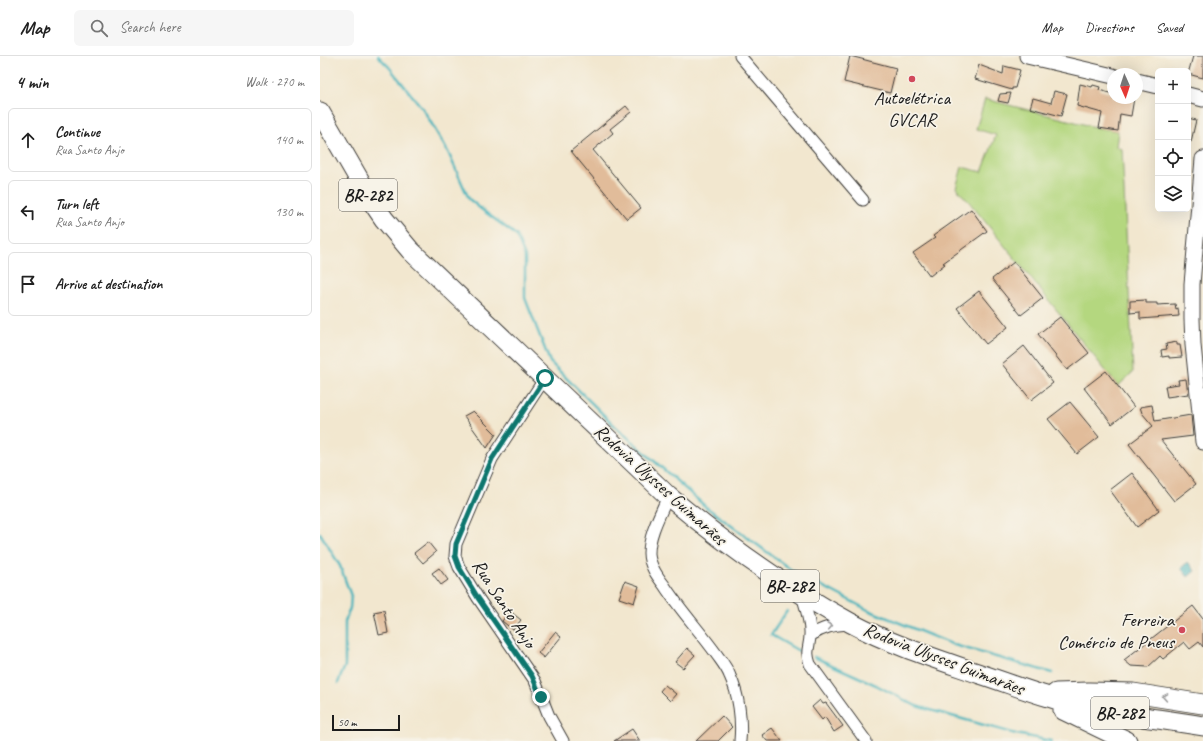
<!DOCTYPE html>
<meta charset="utf-8">
<style>
:root{--surface:#fff;--page:#f6f6f6;--text:#222;--muted:#767676;--line:#e0e0e0}
body{margin:0;font-family:Caveat,sans-serif;background:var(--page);color:var(--text)}
.controls{position:absolute;right:12px;top:12px;display:grid;overflow:hidden;border-radius:6px;box-shadow:0 4px 16px #0002}
.controls button{width:36px;height:36px;display:grid;place-items:center;padding:0;border:0;border-bottom:1px solid var(--line);background:var(--surface);color:var(--text);font:20px sans-serif}
.compass{position:absolute;left:787px;top:12px;width:36px;height:36px;border-radius:50%;background:var(--surface);box-shadow:0 4px 16px #0002;rotate:177deg}
.scale{position:absolute;left:12px;bottom:10px;width:68px;box-sizing:border-box;padding-left:4px;border:2px solid #1c1c1c;border-top:0;font-size:11px;line-height:14px;white-space:nowrap;color:#1c1c1c;-webkit-text-stroke:3px #f7f3e8;paint-order:stroke}
.stop{position:absolute;width:12px;height:12px;margin:-9px;border:3px solid #0f766e;border-radius:50%;background:#fff}
.stop.end{background:#0f766e;border-color:#fff;box-shadow:0 1px 4px #0008}
.list{margin:0;padding:0;list-style:none}
h2{display:flex;justify-content:space-between;align-items:center;height:52px;margin:0;padding:0 16px;font-size:17px}
h2 small{font-size:13px;font-weight:400;color:var(--muted)}
.list li{display:grid;grid-template-columns:26px 1fr auto;gap:12px;align-items:center;box-sizing:border-box;height:64px;margin:0 8px 8px;padding:0 8px;border:1px solid var(--line);border-radius:6px}
.list b{display:block;font-size:15px;white-space:nowrap}
.list p{margin:0;font-size:13px;white-space:nowrap;color:var(--muted)}
.list em{font-size:13px;font-style:normal;color:var(--muted)}
.icon{flex:none;width:22px;height:22px;fill:none;stroke:currentColor;stroke-width:2;stroke-linecap:round;stroke-linejoin:round}
.map{position:relative;flex:none;width:883px;height:685px;overflow:hidden}
header{display:flex;align-items:center;gap:24px;box-sizing:border-box;height:56px;padding:0 20px;background:var(--surface);border-bottom:1px solid var(--line)}
header strong{font-size:19px}
nav{display:flex;gap:22px;margin-inline-start:auto;font-size:14px}
.search{width:280px;height:36px;background:var(--page);display:flex;align-items:center;gap:10px;box-sizing:border-box;padding:0 14px;border-radius:6px;color:var(--muted);font-size:15px}
main{display:flex}
aside{flex:1;background:var(--surface)}
.map>svg:first-child{display:block}
</style>
<header>
<strong>Map</strong>
<div class="search"><svg class="icon" aria-label="search" viewBox="0 0 24 24"><circle cx="10" cy="10" r="6"/><path d="M15 15l6 6"/></svg>Search here</div>
<nav><a>Map</a><a>Directions</a><a>Saved</a></nav>
</header>
<main>
<aside>
<h2>4 min<small>Walk · 270 m</small></h2>
<ul class="list">
<li><svg class="icon" aria-label="ahead" viewBox="0 0 24 24"><path d="M12 20V5M6 11l6-6 6 6"/></svg><div><b>Continue</b><p>Rua Santo Anjo</p></div><em>140 m</em></li>
<li><svg class="icon" aria-label="left" viewBox="0 0 24 24"><path d="M17 20v-9H6M10 6l-5 5 5 5"/></svg><div><b>Turn left</b><p>Rua Santo Anjo</p></div><em>130 m</em></li>
<li><svg class="icon" aria-label="arrive" viewBox="0 0 24 24"><path d="M6 21V4h12l-3 4 3 4H6"/></svg><div><b>Arrive at destination</b></div></li>
</ul>
</aside>
<div class="map">
<svg width="883" height="685" viewBox="0 0 883 685">
<rect width="100%" height="100%" fill="#f7f3e8"/>
<filter id="ink" filterUnits="userSpaceOnUse"><feTurbulence type="fractalNoise" baseFrequency=".025" numOctaves="2"/><feDisplacementMap in="SourceGraphic" scale="8" xChannelSelector="R" yChannelSelector="G"/><feConvolveMatrix kernelMatrix="1 2 1 2 8 2 1 2 1" color-interpolation-filters="sRGB"/></filter>
<filter id="wash" filterUnits="userSpaceOnUse"><feTurbulence type="fractalNoise" baseFrequency=".012" numOctaves="4" result="noise"/><feDisplacementMap in="SourceGraphic" scale="16" xChannelSelector="R" yChannelSelector="G"/><feGaussianBlur stdDeviation="0.9" result="paint"/><feColorMatrix in="noise" values="0 0 0 0 0 0 0 0 0 0 0 0 0 0 0 0 0 1.4 0 .05"/><feComposite in="paint" operator="in"/></filter>
<g filter="url(#wash)">
<rect width="100%" height="100%" fill="#f2e7cf"/>
<path fill="#b4d77f" stroke="#687a4e" d="M665 43 779 72 798 75 796 91 802 93 813 316 798 330 650 147 636 132 642 111 662 116 676 79 656 73Z"/>
<path fill="#43b3bc" stroke="#30686c" d="M868 506 875 515 868 521 861 512Z"/>
<g fill="none" stroke-linecap="round" stroke-linejoin="round">
<path stroke="#43b3bc" stroke-width="2.5" d="M58 0 69 11 103 53 128 96 149 143 161 153 196 179 205 201V242L230 306 296 371 386 451 470 513 548 554 634 589 732 617
M0 477 20 510 31 540 30 552 25 566V610L18 627
M467 555 451 579 479 595
M494 601 556 629 596 650 696 678 731 685"/>
</g>
<g id="blocks">
<path fill="#e1bc9a" d="M530 0 576 12 570 37 524 26Z
M873 0H883V22L868 18Z
M659 9 683 18 684 10 700 14 695 32H692V34L655 23Z
M760 28 772 31 773 29 780 31 779 34 793 38V42H814L811 60 800 58 798 75 779 72 782 57 757 50Z
M734 35 747 38 741 60 710 52 713 42 731 47Z
M691 37 688 47 678 45 680 38Z
M306 50 311 56 290 73 293 77 273 94 321 152 307 163 251 95Z
M868 62 876 64 871 86 868 85Z
M651 153 667 175 623 207 625 208 610 220 593 197 615 182 613 180Z
M694 206 723 242 701 259 672 223Z
M659 235 688 271 666 288 637 252Z
M826 244V247H837V249L855 248 856 253 858 252 859 260 820 263V256L810 257V245Z
M740 261 769 297 747 314 718 278Z
M857 286V289H860L862 301 849 302V300L842 301 841 294 847 293 846 288Z
M704 290 733 327 711 344 682 308Z
M786 315 814 351 792 368 764 332Z
M866 323 868 338 847 341 845 330 859 328 858 324Z
M750 346 779 381 757 398 728 363Z
M832 349 835 365 871 359 873 380 841 384 876 428 854 445 809 388 833 370 822 357 820 351Z
M153 355 176 378 167 392 144 360Z
M812 417 839 454 817 471 790 434Z
M108 486 116 496 103 507 94 497Z
M119 512 128 524 121 529 112 517Z
M305 525 319 530 314 547 299 542Z
M873 550 883 563V591L879 586 870 593 864 586 843 603 840 600 828 611 811 610 804 604Z
M64 554 68 577 59 579 54 556Z
M190 555 201 564 193 574 182 565Z
M235 576 241 581 224 602 218 597Z
M367 592 375 599 363 612 355 606Z
M345 629 356 638 350 645 340 635Z
M500 644 503 648 506 647 523 670 514 676 505 661 502 664 492 651Z
M402 660 412 671 398 685H376Z
M452 672 462 685H447L442 679Z
M312 673 320 685H294Z"/>
</g>
</g>
<g filter="url(#ink)">
<use href="#blocks" fill-opacity="0" stroke="#3c3a37" stroke-width="1"/>
<g fill="none" stroke-linecap="round" stroke-linejoin="round">
<defs>
<path id="street" d="M420 0 543 144
M225 322 172 403 136 488 135 500 139 511 158 542 215 625 229 660 243 685
M348 440C341 457 329 478 329 497 329 509 337 520 344 529 360 554 380 575 397 599 402 606 407 612 410 620 419 639 422 664 420 685
M482 538C485 551 491 566 490 579 490 591 485 594 490 608L546 685
M490 580C503 571 514 569 529 568"/>
<path id="secondary" d="M707 0 793 20
M817 25 838 30
M868 39 883 43
M883 103 872 228V263L873 289 883 386"/>
<path id="highway" d="M0 56 51 144 64 163 90 194 348 440C405 488 465 531 531 567 572 589 617 603 660 618 688 627 715 638 743 645 789 658 836 662 883 670
M736 637 769 636 813 637 883 648
M743 654 807 685"/>
</defs>
<use href="#street" stroke="#3c3a37" stroke-width="13"/>
<use href="#secondary" stroke="#3c3a37" stroke-width="17"/>
<use href="#highway" stroke="#3c3a37" stroke-width="21"/>
<use href="#street" stroke="#fff" stroke-width="11"/>
<use href="#secondary" stroke="#fff" stroke-width="15"/>
<use href="#highway" stroke="#fff" stroke-width="19"/>
</g>
<defs><path id="oneway-chevron" d="M-2-3.5L2.5 0L-2 3.5" fill="none" stroke-width="1.6" stroke-linecap="round" stroke-linejoin="round"/></defs>
<g stroke="#999">
<use href="#oneway-chevron" transform="translate(510 570) rotate(-12)"/>
<use href="#oneway-chevron" transform="translate(845 641) rotate(-170)"/>
</g>
</g>
<g fill="none" stroke-linecap="round" stroke-linejoin="round" filter="url(#ink)">
<path stroke="#0f766e" stroke-width="5" d="M221 641 212 620 158 542 139 511 135 500 136 488 172 403 225 322"/>
</g>
<g fill="#d1495b" stroke="#f7f3e8" stroke-width="1.5">
<circle cx="592" cy="23" r="4"/>
<circle cx="862" cy="574" r="4"/>
</g>
<g text-anchor="middle" stroke-width="3.5" stroke-linejoin="round" paint-order="stroke">
<g fill="#f7f3e8" stroke="#5e5c59" stroke-width="1">
<rect x="19" y="123" width="58" height="32" rx="3"/>
<rect x="441" y="514" width="58" height="32" rx="3"/>
<rect x="771" y="641" width="58" height="32" rx="3"/>
</g>
<g font-size="18" font-weight="bold" fill="#1c1c1c">
<text x="48" y="145">BR-282</text>
<text x="470" y="536">BR-282</text>
<text x="800" y="663">BR-282</text>
</g>
<g font-size="19" fill="#1c1c1c" stroke="#f7f3e8">
<text x="592" y="48">Autoelétrica<tspan x="592" dy="22">GVCAR</tspan></text>
<text x="854" y="570" text-anchor="end">Ferreira<tspan x="854" dy="22">Comércio de Pneus</tspan></text>
</g>
<g font-size="19" fill="#1c1c1c" stroke="#f7f3e8">
<text transform="translate(341 428) rotate(42)" y="7">Rodovia Ulysses Guimarães</text>
<text transform="translate(185 547) rotate(57)" y="7">Rua Santo Anjo</text>
<text transform="translate(624 602) rotate(21)" y="7">Rodovia Ulysses Guimarães</text>
</g>
</g>
</svg>
<div class="controls">
<button>+</button>
<button>−</button>
<button><svg class="icon" aria-label="locate" viewBox="0 0 24 24"><circle cx="12" cy="12" r="6"/><path d="M12 2v4M12 18v4M2 12h4M18 12h4"/></svg></button>
<button><svg class="icon" aria-label="layers" viewBox="0 0 24 24"><path d="M12 4l9 5-9 5-9-5zM3 14l9 5 9-5"/></svg></button>
</div>
<svg class="compass" viewBox="-18 -18 36 36"><path d="M0-13l5 13h-10z" fill="#e53935"/><path d="M0 13l5-13h-10z" fill="#767676"/></svg>
<div class="scale">50 m</div>
<div class="stop" style="left:225px;top:322px"></div>
<div class="stop end" style="left:221px;top:641px"></div>
</div>
</main>
